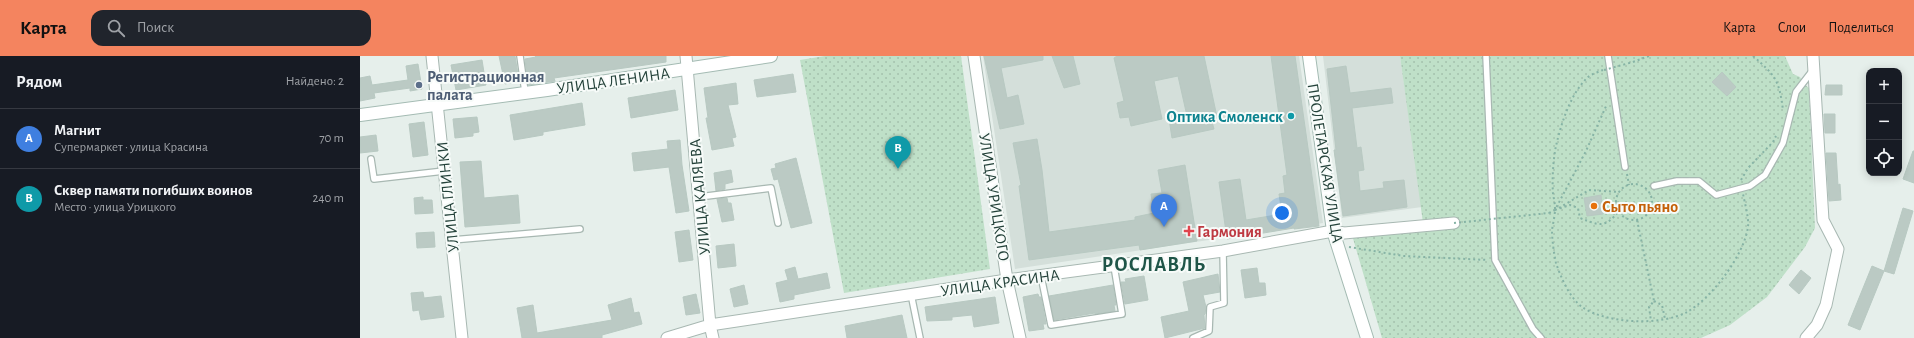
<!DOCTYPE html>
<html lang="ru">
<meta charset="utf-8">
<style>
:root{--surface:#171b24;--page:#20242c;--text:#f1f3f6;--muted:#9ea1a6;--line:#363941;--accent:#f4845f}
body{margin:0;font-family:"Alegreya Sans",sans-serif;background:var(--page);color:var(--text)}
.controls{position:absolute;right:12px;top:12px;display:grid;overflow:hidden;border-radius:8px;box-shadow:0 2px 10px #0003}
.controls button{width:36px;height:36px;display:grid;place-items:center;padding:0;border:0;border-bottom:1px solid var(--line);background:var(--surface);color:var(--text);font:20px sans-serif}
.you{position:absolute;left:922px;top:157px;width:14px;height:14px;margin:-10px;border:3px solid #fff;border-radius:50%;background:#1a73e8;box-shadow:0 0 0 6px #1a73e833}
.badge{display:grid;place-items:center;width:26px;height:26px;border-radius:50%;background:var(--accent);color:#fff;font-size:13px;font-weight:700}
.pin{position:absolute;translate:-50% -33px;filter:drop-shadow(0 1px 2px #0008)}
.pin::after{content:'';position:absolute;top:21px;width:14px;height:12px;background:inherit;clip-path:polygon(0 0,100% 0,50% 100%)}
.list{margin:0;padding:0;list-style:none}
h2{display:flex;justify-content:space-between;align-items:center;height:52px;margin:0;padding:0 16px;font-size:17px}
h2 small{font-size:13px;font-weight:400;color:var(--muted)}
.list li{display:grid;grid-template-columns:26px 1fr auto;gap:12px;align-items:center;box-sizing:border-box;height:60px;padding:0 16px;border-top:1px solid var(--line)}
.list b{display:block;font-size:15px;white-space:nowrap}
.list p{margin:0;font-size:13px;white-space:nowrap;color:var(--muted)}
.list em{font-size:13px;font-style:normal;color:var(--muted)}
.icon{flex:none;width:22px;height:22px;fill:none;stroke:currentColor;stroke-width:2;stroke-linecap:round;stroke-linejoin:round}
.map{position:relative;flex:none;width:1554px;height:282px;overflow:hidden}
header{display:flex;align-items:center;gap:24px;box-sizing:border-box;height:56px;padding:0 20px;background:var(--accent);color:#111}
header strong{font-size:19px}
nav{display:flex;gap:22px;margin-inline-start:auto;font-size:14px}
.search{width:280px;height:36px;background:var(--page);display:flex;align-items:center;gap:10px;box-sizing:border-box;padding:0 14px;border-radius:12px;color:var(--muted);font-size:15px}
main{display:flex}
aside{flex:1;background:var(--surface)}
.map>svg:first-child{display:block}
</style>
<header>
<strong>Карта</strong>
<div class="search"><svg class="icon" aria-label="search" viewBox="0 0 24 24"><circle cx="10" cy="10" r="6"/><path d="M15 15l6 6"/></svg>Поиск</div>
<nav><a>Карта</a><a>Слои</a><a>Поделиться</a></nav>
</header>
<main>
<aside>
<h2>Рядом<small>Найдено: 2</small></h2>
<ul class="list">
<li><span class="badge" style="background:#3f7fe0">A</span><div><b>Магнит</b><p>Супермаркет · улица Красина</p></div><em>70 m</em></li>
<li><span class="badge" style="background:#0f9aa8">B</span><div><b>Сквер памяти погибших воинов</b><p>Место · улица Урицкого</p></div><em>240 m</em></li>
</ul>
</aside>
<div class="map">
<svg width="1554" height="282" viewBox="0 0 1554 282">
<defs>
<pattern id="park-dots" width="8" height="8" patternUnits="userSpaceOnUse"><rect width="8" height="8" fill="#bfe0c8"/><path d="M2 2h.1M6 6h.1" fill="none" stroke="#a4c1ad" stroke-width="1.8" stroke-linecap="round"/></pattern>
</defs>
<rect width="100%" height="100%" fill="#e6efeb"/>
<path fill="#d4dfda" d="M623 0H939L963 167 655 213Z
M963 0H1040L1062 151 982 162Z"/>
<path fill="url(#park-dots)" d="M465 0H601L630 213 484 237 440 4Z
M1040 0H1425L1433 18 1440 21 1443 27 1449 32 1455 172 1445 191 1407 241 1370 269 1341 282H1022L992 179 1063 167Z"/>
<path fill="#bbcac4" stroke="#b8c9c2" d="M139 0H155L159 25 145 28Z
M175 0H306V6L194 22 195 25 168 29 165 3 176 1Z
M624 0H683V4L641 12 647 42 658 39 664 68 640 73Z
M692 0H713L720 28 704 32Z
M757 0H844L857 61 851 62 854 73 812 82 809 63 827 60 818 20 794 25 802 63 771 70 769 61 760 62 757 47 764 45 754 2Z
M911 0H935L959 170 934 173V172L867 183 859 126 880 123 886 164 922 158 919 138 925 137 923 120 927 119Z
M122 4 126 29 96 34 91 9Z
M58 8 62 33 50 35V32L14 37 15 42 0 45V22L10 20 12 29 48 24 46 10Z
M986 10 990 37 1031 32 1033 47 992 52 997 92 1001 91 1004 114 998 115 1000 135 1024 132 1023 126 1044 124 1047 151 983 160 974 94H976L967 13Z
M1362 16 1376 31 1367 40 1352 26Z
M433 18 436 36 397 41 394 24Z
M376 27 378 48 368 49 376 81 372 82 374 90 352 94 346 62H348L344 32Z
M1466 29H1482V39H1465Z
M315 34 318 54 271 62 268 42Z
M222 47 225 69 183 76V79L154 84 150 59Z
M1464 58H1475V77H1465Z
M117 61 119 76 113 77V80L95 82 93 63Z
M64 66 68 99 53 101 49 68Z
M16 79 18 95 0 97V81Z
M677 83 682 114 689 176 775 164V161L794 157 791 138 802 137 798 114 825 109 837 185 780 194 779 189 669 204 659 130 661 129 653 87Z
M320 84 322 109 329 155 316 157 309 111 274 115 272 97 308 93 307 85Z
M1553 95H1554V127L1543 123Z
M1466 97H1476L1478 129 1480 128 1481 144 1469 145Z
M436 102 452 167 431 172 418 123 414 124 411 113 416 112 415 108Z
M121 105 124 142 158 139 160 167 105 171 100 106Z
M371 114 373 126 365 128V133L356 135 354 117Z
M1241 139 1243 158 1227 160 1224 142Z
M63 141V144H72L73 157 55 158 54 142Z
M367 142 368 147H371L374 164 362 166 357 143Z
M1543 152 1553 155 1534 218 1524 215Z
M329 174 333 204 319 206 315 176Z
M74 176 75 191 57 192 56 177Z
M374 188 376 210 358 212 356 190Z
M1512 210 1524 215 1500 274 1488 269Z
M435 211 438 223 467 217 470 232 434 239V243L420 246 416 227 428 224 425 214Z
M897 212 899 227H905L906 239 885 242 881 214Z
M1441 214 1451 222 1439 238 1429 229Z
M858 218 860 236 843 239 846 251 845 258 844 259 845 272 805 282 801 261 829 255 823 226Z
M784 220 788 244 765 248 761 226H766L765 223Z
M384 229 388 248 374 251 370 233Z
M753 229 756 249H754L755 255 735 258V257L694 264 689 240Z
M63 236 64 242 81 240 84 261 61 264 59 254 53 255 51 237Z
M336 238 340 257 326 259 323 241Z
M678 238 679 241H681L686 268H683L684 273 669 275 663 241Z
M635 241 639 267 614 271 612 259 592 261V264L567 265 565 251Z
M271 242 274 257 279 256 282 268 242 279V282H162L157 252 173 249 177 277 252 264 248 249Z
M542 259 547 282H487L485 270Z"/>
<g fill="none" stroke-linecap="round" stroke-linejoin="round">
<defs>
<path id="service" d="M160 0 165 36
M1126 0 1135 204 1173 273 1181 282
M1248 0 1265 111
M11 103 14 123 84 115
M1294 130 1317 125H1339L1356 139 1390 130 1405 119 1423 87 1436 36 1453 14
M339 141 411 132 418 167
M92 184 220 173
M681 220 691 269 762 258 754 210
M551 238 560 282
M833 282 849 275 850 251 864 247 863 195"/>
<path id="minor" d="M72 0 102 282
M326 0 350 269 353 282
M614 0 647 224 660 282
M307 282 350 269 647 224 863 195 973 175 984 177 1094 167
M1446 282 1457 269 1466 249 1478 193 1463 164 1453 0"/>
<path id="secondary" d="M949 0 973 175 1007 282
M0 59 187 34 411 0"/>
</defs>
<use href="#service" stroke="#a8b8b2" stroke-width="8"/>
<use href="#minor" stroke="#a8b8b2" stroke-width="13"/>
<use href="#secondary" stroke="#a4bbb3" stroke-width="14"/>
<path stroke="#86b3a5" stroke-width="2" stroke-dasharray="2 3" stroke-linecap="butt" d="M1393 0C1416 20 1419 24 1423 54
M1273 6 1289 0
M1243 14C1238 16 1231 18 1227 22 1210 39 1201 68 1196 90 1193 104 1192 124 1193 138 1194 143 1195 148 1195 153 1195 160 1193 167 1192 174 1192 184 1194 198 1196 207 1201 222 1210 242 1222 251 1247 268 1301 270 1327 256 1352 242 1384 199 1388 171 1389 162 1385 148 1383 138
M1267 118 1269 129
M1381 124 1388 112 1413 86 1416 80
M1256 146a18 18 0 1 1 36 0a18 18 0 1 1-36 0Z
M1199 152 1229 134 1259 136
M1195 154 1210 149 1218 152 1220 162C1240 170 1245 172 1259 155
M1189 157 1195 154 1226 95 1247 48
M1277 164 1294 245 1289 251 1291 265
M989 191 1044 200 1128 204
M1294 245 1302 249 1305 263"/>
<use href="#service" stroke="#fff" stroke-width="5.5"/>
<use href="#minor" stroke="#fff" stroke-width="11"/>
<use href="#secondary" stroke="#fff" stroke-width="12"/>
<path stroke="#86b3a5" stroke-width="2" stroke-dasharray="2 3" stroke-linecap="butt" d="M1244 14 1273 6
M1094 167 1189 157"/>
</g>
<circle fill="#5c6f8a" stroke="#f7fbf9" stroke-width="1.5" cx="59" cy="29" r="4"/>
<circle fill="#0f9aa8" stroke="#f7fbf9" stroke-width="1.5" cx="931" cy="60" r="4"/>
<circle fill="#e8710a" stroke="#f7fbf9" stroke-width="1.5" cx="1234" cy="150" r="4"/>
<path fill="#e0444e" stroke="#f7fbf9" stroke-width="1.5" d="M827 169h4v4h4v4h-4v4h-4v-4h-4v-4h4z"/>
<g text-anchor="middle" stroke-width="4" stroke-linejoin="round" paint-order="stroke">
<g font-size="16" font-weight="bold" fill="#4e5e75" stroke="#f7fbf9" text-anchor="start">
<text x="67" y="26">Регистрационная<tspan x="67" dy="18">палата</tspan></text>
</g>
<g font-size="16" fill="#24423a" stroke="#f7fbf9">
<text transform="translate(253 24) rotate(-8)" y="6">УЛИЦА ЛЕНИНА</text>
<text transform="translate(966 107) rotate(81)" y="6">ПРОЛЕТАРСКАЯ УЛИЦА</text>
<text transform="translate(87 141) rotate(-96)" y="6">УЛИЦА ГЛИНКИ</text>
<text transform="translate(339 141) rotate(-95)" y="6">УЛИЦА КАЛЯЕВА</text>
<text transform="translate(635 141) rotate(81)" y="6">УЛИЦА УРИЦКОГО</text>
<text transform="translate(640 226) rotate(-8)" y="6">УЛИЦА КРАСИНА</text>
</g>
<g font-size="16" font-weight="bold" fill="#0d838f" stroke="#f7fbf9" text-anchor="end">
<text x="923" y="66">Оптика Смоленск</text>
</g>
<g font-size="16" font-weight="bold" fill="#c56008" stroke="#f7fbf9" text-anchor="start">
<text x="1242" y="156">Сыто пьяно</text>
</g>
<g font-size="16" font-weight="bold" fill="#be3a42" stroke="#f7fbf9" text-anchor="start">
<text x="837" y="181">Гармония</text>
</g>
<g font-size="20" font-weight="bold" letter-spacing="1" fill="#1f5548" stroke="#f7fbf9">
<text x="794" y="215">РОСЛАВЛЬ</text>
</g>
</g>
</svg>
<div class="controls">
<button>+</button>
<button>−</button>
<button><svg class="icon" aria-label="locate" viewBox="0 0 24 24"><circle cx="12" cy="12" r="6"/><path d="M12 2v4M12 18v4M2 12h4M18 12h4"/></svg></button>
</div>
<div class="you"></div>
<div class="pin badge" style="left:804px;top:171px;background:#3f7fe0">A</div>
<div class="pin badge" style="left:538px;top:113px;background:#0f9aa8">B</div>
</div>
</main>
